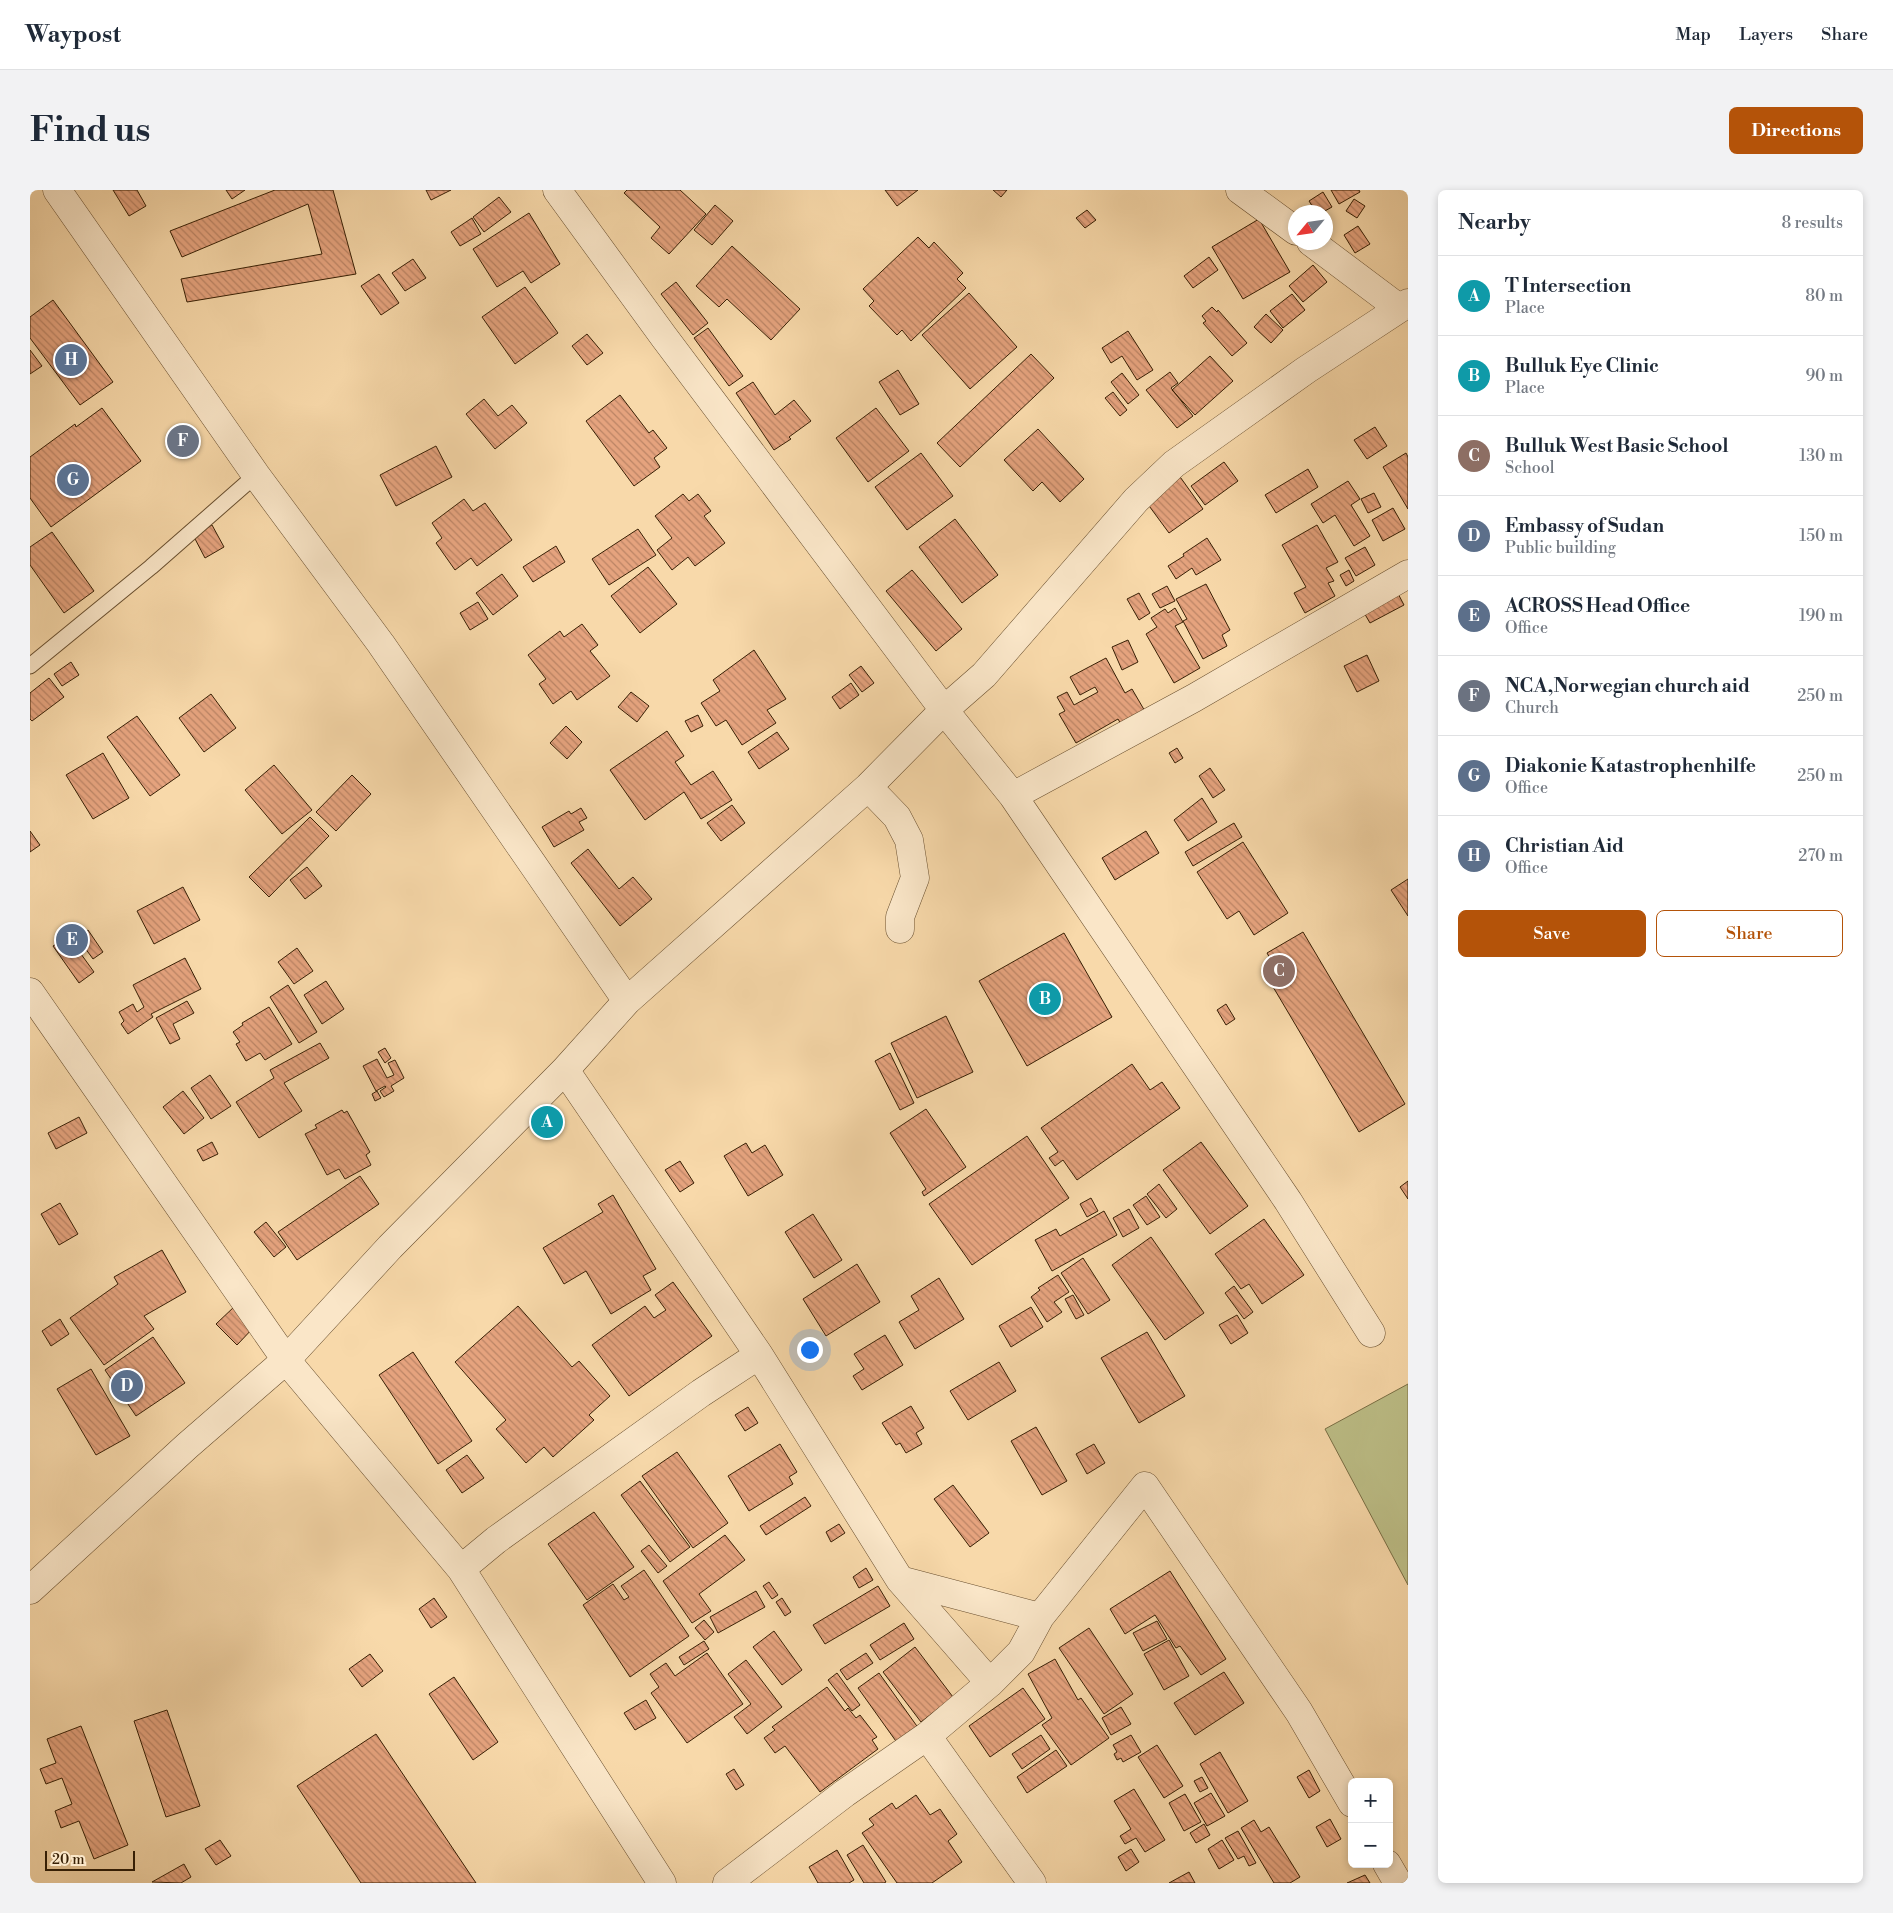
<!DOCTYPE html>
<meta charset="utf-8">
<style>
:root{--surface:#fff;--page:#f2f2f3;--text:#1f2937;--muted:#747a83;--line:#e0e1e3;--accent:#b45309}
body{margin:0;font-family:"Libre Bodoni",serif;background:var(--page);color:var(--text)}
.controls{position:absolute;right:15px;bottom:15px;display:grid;overflow:hidden;border-radius:8px;box-shadow:0 2px 8px #0003}
.controls button{width:45px;height:45px;display:grid;place-items:center;padding:0;border:0;border-bottom:1px solid var(--line);background:var(--surface);color:var(--text);font:25px sans-serif}
.compass{position:absolute;left:1258px;top:15px;width:45px;height:45px;border-radius:50%;background:var(--surface);box-shadow:0 2px 8px #0003;rotate:241deg}
.scale{position:absolute;left:15px;bottom:12px;width:90px;box-sizing:border-box;padding-left:5px;border:2px solid #382005;border-top:0;font-size:14px;line-height:18px;white-space:nowrap;color:#382005;-webkit-text-stroke:4px #fae6c8;paint-order:stroke}
.you{position:absolute;left:779px;top:1159px;width:18px;height:18px;margin:-12px;border:4px solid #fff;border-radius:50%;background:#1a73e8;box-shadow:0 0 0 8px #1a73e833}
.badge{display:grid;place-items:center;width:32px;height:32px;border-radius:50%;background:var(--accent);color:#fff;font-size:16px;font-weight:700}
.pin{position:absolute;translate:-50% -50%;border:2px solid #fff;box-shadow:0 1px 5px #0006}
.list{margin:0;padding:0;list-style:none}
h2{display:flex;justify-content:space-between;align-items:center;height:65px;margin:0;padding:0 20px;font-size:21px}
h2 small{font-size:16px;font-weight:400;color:var(--muted)}
.list li{display:grid;grid-template-columns:32px 1fr auto;gap:15px;align-items:center;box-sizing:border-box;height:80px;padding:0 20px;border-top:1px solid var(--line)}
.list b{display:block;font-size:19px;white-space:nowrap}
.list p{margin:0;font-size:16px;white-space:nowrap;color:var(--muted)}
.list em{font-size:16px;font-style:normal;color:var(--muted)}
.actions{display:flex;gap:10px;padding:15px 20px}
.actions a{flex:1;padding:11px 0;border:1px solid var(--accent);border-radius:8px;text-align:center;font-size:18px;color:var(--accent)}
.actions .main{background:var(--accent);color:#fff}
.map{position:relative;flex:none;width:1378px;height:1693px;overflow:hidden;border-radius:8px}
header{display:flex;align-items:center;gap:30px;box-sizing:border-box;height:70px;padding:0 25px;background:var(--surface);border-bottom:1px solid var(--line)}
header strong{font-size:24px}
nav{display:flex;gap:28px;margin-inline-start:auto;font-size:18px}
.intro{display:flex;align-items:center;justify-content:space-between;box-sizing:border-box;height:120px;padding:0 30px}
h1{margin:0;font-size:35px}
.button{padding:12px 22px;border-radius:8px;background:var(--accent);color:#fff;font-size:18px;font-weight:700}
main{display:flex;gap:30px;padding:0 30px}
aside{flex:1;background:var(--surface);border-radius:8px;box-shadow:0 2px 8px #0003}
.map>svg:first-child{display:block}
</style>
<header>
<strong>Waypost</strong>
<nav><a>Map</a><a>Layers</a><a>Share</a></nav>
</header>
<div class="intro"><h1>Find us</h1><a class="button">Directions</a></div>
<main>
<div class="map">
<svg width="1378" height="1693" viewBox="0 0 1378 1693">
<defs>
<pattern id="building-back-hatch" width="6" height="6" patternUnits="userSpaceOnUse" patternTransform="scale(1.25)"><rect width="6" height="6" fill="#e5a37e"/><path d="M-1 5l2 2M0 0l6 6M5-1l2 2" fill="none" stroke="#bb8465"/></pattern>
</defs>
<rect width="100%" height="100%" fill="#f8d9aa"/>
<filter id="stains"><feTurbulence type="fractalNoise" baseFrequency=".004" numOctaves="4"/><feColorMatrix values="0 0 0 0 .2 0 0 0 0 .09 0 0 0 0 .02 0 0 0 .5 -.17"/></filter>
<radialGradient id="worn" r=".72"><stop offset=".6" stop-color="#630" stop-opacity="0"/><stop offset="1" stop-color="#630" stop-opacity=".3"/></radialGradient>
<path fill="#bdbf88" stroke="#7a7046" d="M1378 1194V1395L1295 1239Z"/>
<path fill="url(#building-back-hatch)" stroke="#382005" d="M83 0H107L116 16 99 26Z
M196 0H215L202 9Z
M245 0H303L326 84 157 112 151 89 292 64 278 14 152 67 140 41Z
M396 0H421L401 10Z
M597 0H650L676 24 639 64 621 48 630 37 594 3Z
M855 0H888L867 16Z
M963 0H977L971 7Z
M1301 0H1329L1330 2 1309 14Z
M1293 2 1302 17 1293 22H1286L1279 11Z
M469 7 481 22 454 42 443 27Z
M1324 9 1335 16 1327 28 1316 21Z
M685 15 703 31 682 55 664 40Z
M1057 20 1066 30 1055 38 1046 28Z
M499 23 530 74 501 93 493 81 467 97 443 59Z
M442 28 451 44 430 56 421 42Z
M1229 29 1260 82 1213 109 1182 57Z
M1328 36 1340 54 1325 63 1314 45Z
M888 47 899 58 904 52 933 83 927 89 936 98 881 151 872 140 867 145 839 116 844 111 833 99Z
M702 56 770 119 741 150 697 109 689 117 666 96Z
M1179 67 1188 80 1163 98 1154 86Z
M383 69 396 88 375 101 362 83Z
M1283 75 1297 92 1273 112 1259 96Z
M349 84 369 113 351 125 331 96Z
M646 92 678 133 663 145 631 104Z
M495 97 528 143 485 174 452 127Z
M939 103 987 157 940 199 892 145Z
M1262 104 1275 120 1253 138 1240 121Z
M23 110 83 192 50 215 0 148V127Z
M1182 117 1187 122 1188 120 1217 153 1202 166 1173 133 1176 131 1172 126Z
M1236 124 1253 140 1241 153 1224 137Z
M678 138 713 186 699 196 664 148Z
M1098 141 1123 180 1107 190 1092 166 1081 173 1072 158Z
M557 144 573 163 557 175 542 156Z
M0 160 12 176 0 184Z
M1001 164 1024 188 930 277 907 253Z
M1180 166 1203 191 1165 225 1142 200Z
M868 180 889 214 870 225 849 192Z
M1140 182 1148 193 1141 198 1163 226 1147 238 1116 200Z
M1092 183 1109 205 1098 214 1081 192Z
M723 192 745 225 764 210 781 231 759 247 761 249 744 260 706 203Z
M1083 202 1097 220 1090 226 1075 208Z
M590 205 619 243 623 240 637 258 624 268 630 277 604 296 556 231Z
M454 209 468 226 482 215 497 233 465 259 436 224Z
M72 218 111 271 21 337 0 308V267L45 234 46 237Z
M846 218 879 261 838 292 806 248Z
M1345 237 1357 256 1337 269 1324 250Z
M1008 239 1054 289 1030 312 1012 292 1003 301 974 270Z
M406 256 422 287 366 316 350 285Z
M891 263 923 306 877 340 845 297Z
M1376 263 1378 267V319L1353 277Z
M1194 272 1208 291 1175 315 1161 296Z
M1278 279 1288 297 1246 323 1235 305Z
M1148 284 1173 319 1139 343 1114 309Z
M1318 291 1330 309 1321 315 1340 346 1324 356 1305 325 1293 333 1281 314Z
M1344 303 1351 317 1338 323 1331 309Z
M653 304 659 311 668 304 681 321 674 326 695 353 665 376 658 367 642 380 627 360 642 348 625 326Z
M434 309 443 321 455 313 482 350 447 376 441 368 425 380 406 353 412 348 402 333Z
M1363 318 1375 339 1353 351 1342 330Z
M925 329 968 385 932 413 889 357Z
M182 335 194 357 175 368 163 345Z
M1287 335 1308 372 1296 378 1304 391 1298 393 1305 406 1275 423 1264 403 1276 397 1252 355Z
M608 339 626 365 579 395 562 369Z
M22 342 64 401 34 423 0 375V357Z
M1177 348 1191 370 1166 385 1162 378 1146 389 1138 376 1154 366 1153 364Z
M526 356 535 372 503 392 493 377Z
M1335 357 1345 375 1326 386 1315 368Z
M618 377 647 414 610 443 581 406Z
M882 380 932 439 906 461 856 401Z
M1319 380 1324 391 1316 396 1310 385Z
M472 384 488 406 463 425 446 403Z
M1176 394 1200 440 1192 445 1197 456 1173 469 1153 431 1157 429 1146 409Z
M1137 396 1145 411 1130 418 1122 404Z
M1364 396 1374 415 1340 433 1329 414Z
M1109 403 1120 423 1109 430 1097 409Z
M448 412 458 429 440 440 430 423Z
M1145 418 1153 432 1145 436 1170 478 1144 493 1116 444 1127 437 1121 428 1135 419 1138 423Z
M552 434 568 455 560 461 580 486 547 510 541 501 523 514 509 494 516 489 498 465 530 441 534 447Z
M1098 450 1108 472 1092 480 1082 457Z
M724 460 756 509 737 520 746 533 712 555 696 530 686 536 671 513 690 501 683 490Z
M1337 465 1349 491 1327 502 1314 476Z
M1076 468 1095 503 1102 499 1116 523 1092 536 1088 529 1046 553 1029 524 1035 521 1027 507 1037 502 1044 515 1068 502 1065 497 1050 505 1040 487Z
M41 472 49 485 32 496 24 484Z
M831 476 844 493 832 502 819 485Z
M19 488 34 507 2 531 0 529V503Z
M821 493 829 505 810 519 802 507Z
M601 502 619 516 607 532 588 517Z
M181 504 206 538 174 562 149 528Z
M668 525 673 536 661 542 655 531Z
M107 526 150 585 120 606 77 547Z
M536 536 552 552 537 569 520 553Z
M637 541 654 566 645 572 661 595 683 581 702 610 671 629 654 602 615 630 580 580Z
M747 542 759 559 729 579 718 562Z
M1147 558 1153 568 1145 573 1139 563Z
M73 563 99 608 63 629 36 585Z
M244 575 282 620 252 644 215 600Z
M1180 578 1195 600 1183 608 1169 586Z
M322 585 341 604 306 641 286 622Z
M1172 608 1187 632 1158 651 1144 630Z
M702 615 715 633 691 651 677 633Z
M551 618 557 628 549 632 554 640 524 657 512 637 539 621 541 624Z
M280 627 299 646 239 707 219 687Z
M1204 633 1212 647 1163 676 1155 662Z
M0 641 10 655 0 662Z
M1116 641 1129 663 1085 690 1072 668Z
M1213 652 1258 723 1224 745 1209 721 1197 729 1167 682Z
M558 659 589 699 603 687 622 709 590 736 541 673Z
M277 677 292 696 275 709 260 690Z
M1378 689V726L1361 700Z
M153 697 170 730 124 754 107 721Z
M58 740 73 762 63 769 47 747Z
M1273 742 1375 914 1329 942 1236 785 1246 779 1237 763Z
M1034 743 1082 827 997 876 949 791Z
M38 746 64 782 49 793 23 756Z
M267 758 283 781 264 794 248 772Z
M155 768 171 799 121 824 123 827 98 844 91 834 94 831 89 822 103 814 107 822 114 817 103 795Z
M296 791 314 819 292 834 274 805Z
M258 795 287 842 269 853 240 807Z
M157 811 164 823 143 834 150 849 140 854 126 828Z
M1196 814 1205 829 1196 835 1187 820Z
M239 817 262 854 235 870 230 863 216 871 206 854 210 852 203 842 213 835 212 833Z
M916 826 943 882 887 908 861 853Z
M290 853 299 868 254 893 272 921 229 948 206 912 244 888 240 880Z
M355 858 361 868 355 873 348 862Z
M860 863 884 913 870 920 845 871Z
M347 869 357 888 364 885 358 873 365 870 374 888 361 896 364 901 354 907 350 901 356 897 355 896 346 901 333 876Z
M1102 874 1120 900 1132 892 1150 918 1047 990 1033 970 1025 976 1019 968 1028 962 1011 938Z
M180 885 201 916 181 929 161 898Z
M153 901 174 928 154 944 133 917Z
M347 901 351 908 345 911 342 904Z
M896 919 936 977 894 1006 892 1002 896 999 860 943Z
M312 920 314 923 317 921 340 962 336 965 341 975 315 989 309 979 297 985 275 944 287 938 285 935Z
M49 927 57 943 26 959 18 943Z
M997 946 1039 1008 942 1075 899 1014Z
M182 952 188 964 173 971 167 960Z
M1171 952 1218 1016 1180 1044 1133 980Z
M716 953 722 963 735 955 753 985 718 1006 694 966Z
M650 971 664 993 650 1002 635 980Z
M330 986 349 1014 267 1070 248 1042Z
M1378 991V1009L1370 997Z
M1129 994 1147 1019 1136 1028 1117 1004Z
M583 1005 626 1079 613 1086 621 1100 581 1124 556 1081 534 1094 513 1058 573 1022 568 1014Z
M1116 1006 1130 1027 1117 1035 1103 1015Z
M1061 1008 1068 1021 1057 1027 1050 1014Z
M30 1013 48 1044 29 1055 11 1024Z
M1099 1019 1109 1038 1093 1047 1083 1028Z
M1074 1021 1087 1045 1022 1081 1005 1050 1026 1039 1030 1046Z
M783 1024 812 1070 784 1088 755 1042Z
M1234 1029 1274 1085 1232 1114 1219 1094 1211 1099 1185 1064Z
M236 1032 256 1057 244 1067 224 1042Z
M1121 1047 1174 1123 1135 1150 1082 1075Z
M132 1060 156 1102 114 1126 124 1139 74 1175 40 1128 88 1094 84 1087Z
M1053 1068 1080 1110 1058 1124 1031 1083Z
M827 1074 850 1112 796 1146 773 1109Z
M1028 1085 1039 1102 1024 1112 1032 1122 1017 1132 1001 1107 1010 1100 1008 1098Z
M909 1088 934 1129 885 1159 869 1132 889 1120 881 1106Z
M643 1092 682 1146 599 1206 562 1155 615 1116 624 1128 636 1120 625 1105Z
M1204 1096 1223 1122 1214 1129 1195 1103Z
M1043 1105 1054 1125 1046 1129 1035 1109Z
M205 1116 225 1136 207 1155 186 1134Z
M488 1116 542 1177 549 1171 580 1206 559 1225 564 1230 523 1267 514 1257 496 1273 466 1239 476 1230 425 1172Z
M1001 1117 1013 1137 981 1157 969 1136Z
M1207 1125 1218 1143 1201 1154 1189 1135Z
M30 1129 39 1144 21 1156 12 1141Z
M1117 1142 1155 1206 1109 1233 1071 1168Z
M855 1145 873 1175 832 1200 823 1186 834 1179 824 1164Z
M123 1147 155 1193 106 1226 75 1180Z
M383 1162 442 1251 408 1274 349 1185Z
M969 1172 986 1201 938 1230 920 1201Z
M61 1179 100 1246 66 1265 27 1199Z
M881 1216 894 1238 886 1243 892 1254 876 1263 870 1253 866 1255 852 1233Z
M718 1217 728 1233 715 1241 705 1225Z
M1006 1237 1037 1291 1012 1305 981 1251Z
M750 1254 767 1282 759 1287 763 1294 719 1321 698 1286Z
M1064 1254 1075 1273 1057 1284 1046 1264Z
M647 1262 698 1333 663 1358 612 1286Z
M437 1265 454 1288 432 1303 416 1280Z
M610 1291 660 1357 640 1372 591 1305Z
M923 1295 959 1343 940 1357 904 1309Z
M775 1307 781 1316 736 1345 730 1336Z
M564 1322 604 1377 557 1410 518 1354Z
M809 1334 815 1343 801 1352 796 1342Z
M695 1345 715 1370 669 1404 681 1421 662 1433 633 1391Z
M619 1355 637 1376 628 1383 611 1361Z
M836 1378 843 1390 829 1398 823 1387Z
M614 1380 659 1446 600 1487 553 1415 583 1394 594 1410 599 1407 591 1396Z
M1140 1381 1196 1469 1171 1485 1150 1456 1146 1458 1125 1425 1095 1444 1080 1419Z
M739 1392 748 1405 742 1409 733 1396Z
M848 1396 860 1416 795 1454 783 1435Z
M726 1401 735 1417 688 1443 680 1427Z
M404 1408 417 1427 401 1438 389 1419Z
M752 1408 761 1422 755 1426 746 1412Z
M674 1430 684 1442 675 1450 665 1438Z
M1127 1431 1137 1449 1113 1461 1103 1443Z
M874 1433 884 1449 850 1470 840 1455Z
M1059 1438 1103 1504 1074 1524 1029 1458Z
M744 1441 772 1480 752 1495 723 1457Z
M1139 1450 1159 1486 1134 1500 1114 1464Z
M674 1451 679 1459 654 1475 649 1467Z
M885 1457 923 1507 891 1532 853 1482Z
M677 1463 713 1514 657 1553 621 1503 629 1497 620 1484 636 1473 645 1486Z
M836 1463 843 1473 817 1490 810 1480Z
M340 1464 353 1481 332 1497 319 1479Z
M1025 1469 1048 1510 1051 1508 1079 1548 1041 1575 1012 1535 1022 1528 998 1484Z
M716 1470 752 1517 717 1544 704 1527 721 1514 698 1484Z
M1194 1482 1214 1513 1165 1545 1144 1513Z
M807 1483 830 1515 822 1521 798 1490Z
M849 1483 889 1539 868 1554 828 1498Z
M424 1487 468 1552 443 1570 399 1504Z
M797 1497 815 1521 818 1518 826 1528 830 1525 847 1547 842 1550 848 1559 790 1602 755 1556 745 1563 734 1548 745 1540 742 1537Z
M993 1498 1015 1529 960 1567 939 1536Z
M616 1510 626 1528 605 1540 594 1523Z
M1091 1517 1101 1534 1081 1545 1072 1528Z
M137 1520 170 1616 136 1627 104 1531Z
M51 1536 98 1655 64 1669 49 1631 31 1638 25 1621 42 1614 32 1588 16 1594 10 1579 26 1573 17 1549Z
M346 1544 446 1693H331L267 1596Z
M1011 1545 1020 1559 992 1579 982 1564Z
M1101 1545 1111 1562 1093 1572 1091 1568 1087 1570 1084 1564 1087 1562 1083 1555Z
M1127 1555 1153 1596 1134 1608 1108 1567Z
M1026 1560 1037 1576 997 1603 987 1587Z
M1190 1562 1218 1611 1198 1623 1170 1574Z
M704 1579 714 1595 706 1600 696 1584Z
M1279 1580 1290 1601 1279 1608 1267 1587Z
M1172 1587 1178 1598 1170 1602 1164 1591Z
M1104 1599 1135 1650 1115 1662 1106 1648 1095 1654 1090 1646 1101 1639 1084 1611Z
M1181 1603 1195 1626 1177 1636 1164 1613Z
M1155 1604 1171 1632 1154 1641 1139 1613Z
M886 1605 900 1625 910 1619 927 1644 918 1651 932 1672 902 1693H867L832 1643 844 1635 839 1629 862 1613 866 1619Z
M1300 1629 1311 1649 1297 1657 1286 1637Z
M1224 1630 1231 1642 1239 1637 1270 1687 1260 1693H1244L1211 1638Z
M1174 1634 1180 1645 1166 1653 1160 1643Z
M1208 1641 1226 1673 1219 1676 1214 1666 1208 1669 1195 1648Z
M190 1650 201 1666 186 1675 175 1659Z
M1192 1650 1204 1670 1189 1679 1178 1659Z
M833 1655 856 1692 854 1693H834L817 1665Z
M1101 1659 1109 1672 1096 1681 1088 1667Z
M807 1660 824 1690 819 1693H788L779 1677Z
M154 1674 161 1687 151 1693 122 1692Z
M1159 1682 1165 1693H1139Z
M1335 1685 1340 1693H1317Z"/>
<g fill="none" stroke-linecap="round" stroke-linejoin="round">
<defs>
<path id="service" d="M0 476 121 377 226 285"/>
<path id="minor" d="M27 0 226 285 351 454 597 811
M527 0 634 147 914 520 983 606 1258 1011 1341 1143
M1210 0 1266 41
M1281 52 1369 118
M838 597 867 627 879 650 885 688 870 727V739
M983 606 1164 508 1378 384
M0 802 256 1170 431 1379 632 1693
M535 880 729 1165 870 1390 960 1493
M431 1379 466 1350 671 1203 729 1165
M870 1390 1010 1427 1115 1296 1269 1522 1322 1613
M0 1400 157 1256 256 1170 360 1057 535 880 597 811 838 597 914 520 954 485 1106 310 1144 274 1276 180 1378 113
M897 1546 1002 1693
M1357 1674 1368 1693
M697 1693 815 1603 897 1546 960 1493 991 1462 1010 1427"/>
</defs>
<use href="#service" stroke="#684e2e" stroke-width="17"/>
<use href="#minor" stroke="#684e2e" stroke-width="29"/>
<use href="#service" stroke="#fae6c8" stroke-width="15"/>
<use href="#minor" stroke="#fae6c8" stroke-width="28"/>
</g>
<rect width="100%" height="100%" filter="url(#stains)"/>
<rect width="100%" height="100%" fill="url(#worn)"/>
</svg>
<div class="controls">
<button>+</button>
<button>−</button>
</div>
<svg class="compass" viewBox="-18 -18 36 36"><path d="M0-13l5 13h-10z" fill="#e53935"/><path d="M0 13l5-13h-10z" fill="#747a83"/></svg>
<div class="scale">20 m</div>
<div class="you"></div>
<div class="pin badge" style="left:517px;top:932px;background:#0f9aa8">A</div>
<div class="pin badge" style="left:1015px;top:809px;background:#0f9aa8">B</div>
<div class="pin badge" style="left:1249px;top:781px;background:#8d6e63">C</div>
<div class="pin badge" style="left:97px;top:1196px;background:#5c6f8a">D</div>
<div class="pin badge" style="left:42px;top:750px;background:#5c6f8a">E</div>
<div class="pin badge" style="left:153px;top:251px;background:#6b7280">F</div>
<div class="pin badge" style="left:43px;top:290px;background:#5c6f8a">G</div>
<div class="pin badge" style="left:41px;top:170px;background:#5c6f8a">H</div>
</div>
<aside>
<h2>Nearby<small>8 results</small></h2>
<ul class="list">
<li><span class="badge" style="background:#0f9aa8">A</span><div><b>T Intersection</b><p>Place</p></div><em>80 m</em></li>
<li><span class="badge" style="background:#0f9aa8">B</span><div><b>Bulluk Eye Clinic</b><p>Place</p></div><em>90 m</em></li>
<li><span class="badge" style="background:#8d6e63">C</span><div><b>Bulluk West Basic School</b><p>School</p></div><em>130 m</em></li>
<li><span class="badge" style="background:#5c6f8a">D</span><div><b>Embassy of Sudan</b><p>Public building</p></div><em>150 m</em></li>
<li><span class="badge" style="background:#5c6f8a">E</span><div><b>ACROSS Head Office</b><p>Office</p></div><em>190 m</em></li>
<li><span class="badge" style="background:#6b7280">F</span><div><b>NCA,Norwegian church aid</b><p>Church</p></div><em>250 m</em></li>
<li><span class="badge" style="background:#5c6f8a">G</span><div><b>Diakonie Katastrophenhilfe</b><p>Office</p></div><em>250 m</em></li>
<li><span class="badge" style="background:#5c6f8a">H</span><div><b>Christian Aid</b><p>Office</p></div><em>270 m</em></li>
</ul>
<div class="actions"><a class="main">Save</a><a>Share</a></div>
</aside>
</main>
